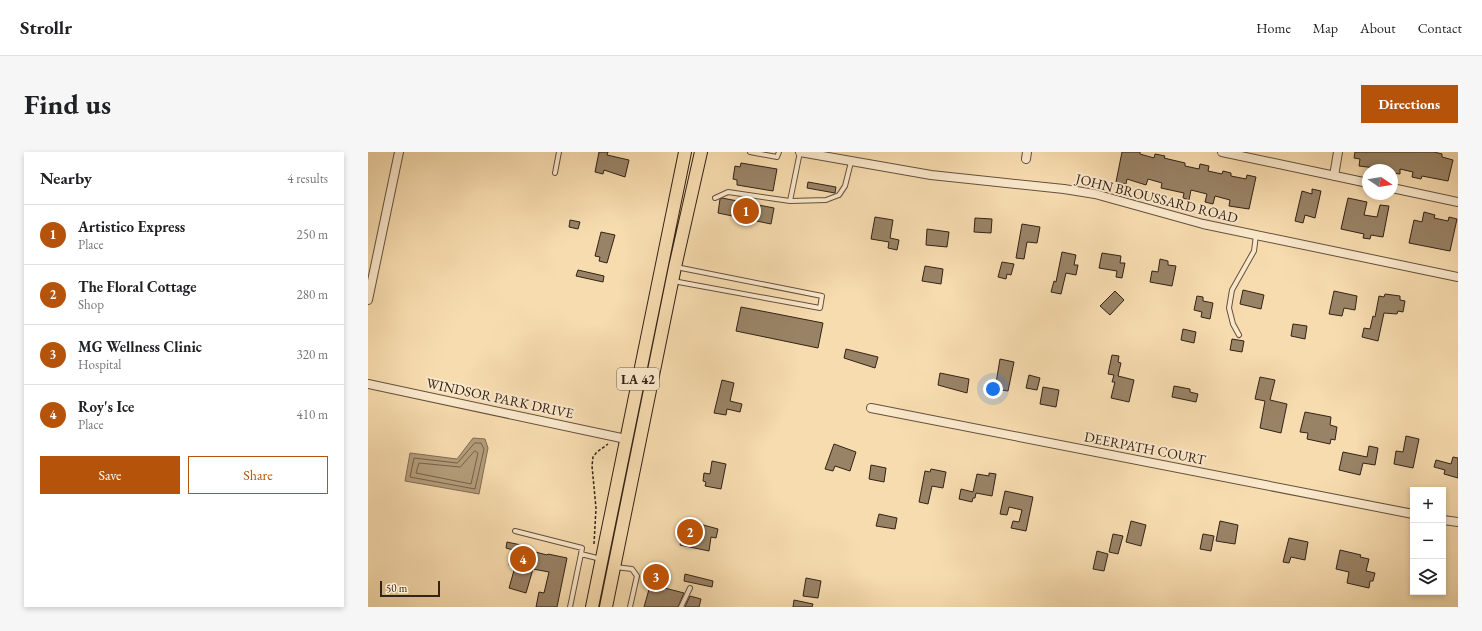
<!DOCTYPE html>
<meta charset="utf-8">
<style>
:root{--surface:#fff;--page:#f6f6f6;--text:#202124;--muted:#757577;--line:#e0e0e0;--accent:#b45309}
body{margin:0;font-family:"EB Garamond",serif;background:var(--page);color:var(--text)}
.controls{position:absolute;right:12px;bottom:12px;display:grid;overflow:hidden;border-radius:0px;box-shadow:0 2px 6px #0003}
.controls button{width:36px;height:36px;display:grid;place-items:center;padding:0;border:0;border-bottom:1px solid var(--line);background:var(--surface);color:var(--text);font:20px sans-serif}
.compass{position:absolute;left:994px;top:12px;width:36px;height:36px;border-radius:50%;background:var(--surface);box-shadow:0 2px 6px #0003;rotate:102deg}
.scale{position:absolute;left:12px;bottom:10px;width:60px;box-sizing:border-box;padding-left:4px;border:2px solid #332217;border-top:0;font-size:11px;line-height:14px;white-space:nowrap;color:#332217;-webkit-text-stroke:3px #fae8cb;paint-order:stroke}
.you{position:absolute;left:625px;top:237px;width:14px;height:14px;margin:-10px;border:3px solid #fff;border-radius:50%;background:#1a73e8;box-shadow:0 0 0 6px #1a73e833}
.badge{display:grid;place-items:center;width:26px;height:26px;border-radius:50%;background:var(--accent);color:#fff;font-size:13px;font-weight:700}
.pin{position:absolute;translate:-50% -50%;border:2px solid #fff;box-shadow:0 1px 4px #0006}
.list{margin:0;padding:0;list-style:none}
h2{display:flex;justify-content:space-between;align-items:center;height:52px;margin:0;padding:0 16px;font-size:17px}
h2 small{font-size:13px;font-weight:400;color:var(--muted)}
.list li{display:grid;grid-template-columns:26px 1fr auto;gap:12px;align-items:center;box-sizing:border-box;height:60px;padding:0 16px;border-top:1px solid var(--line)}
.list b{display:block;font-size:15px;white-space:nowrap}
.list p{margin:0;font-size:13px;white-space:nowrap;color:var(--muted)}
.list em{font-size:13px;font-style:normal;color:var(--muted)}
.actions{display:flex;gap:8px;padding:12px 16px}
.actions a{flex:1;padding:9px 0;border:1px solid var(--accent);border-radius:0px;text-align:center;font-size:14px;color:var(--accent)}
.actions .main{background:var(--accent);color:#fff}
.icon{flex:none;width:22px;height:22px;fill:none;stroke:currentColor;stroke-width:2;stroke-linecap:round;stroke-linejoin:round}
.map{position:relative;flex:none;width:1090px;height:455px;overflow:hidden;border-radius:0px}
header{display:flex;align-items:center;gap:24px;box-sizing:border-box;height:56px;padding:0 20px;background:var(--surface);border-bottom:1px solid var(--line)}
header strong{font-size:19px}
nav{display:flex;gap:22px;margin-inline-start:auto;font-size:14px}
.intro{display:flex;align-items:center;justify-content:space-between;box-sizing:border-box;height:96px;padding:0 24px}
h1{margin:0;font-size:28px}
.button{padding:10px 18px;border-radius:0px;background:var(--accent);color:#fff;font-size:14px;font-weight:700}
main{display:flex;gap:24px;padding:0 24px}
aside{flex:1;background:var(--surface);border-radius:0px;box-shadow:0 2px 6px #0003}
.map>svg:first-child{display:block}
</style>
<header>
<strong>Strollr</strong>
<nav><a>Home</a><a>Map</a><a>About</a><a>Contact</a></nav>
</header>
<div class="intro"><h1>Find us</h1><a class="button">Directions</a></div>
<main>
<aside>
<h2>Nearby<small>4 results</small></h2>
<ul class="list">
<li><span class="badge">1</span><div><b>Artistico Express</b><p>Place</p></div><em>250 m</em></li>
<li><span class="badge">2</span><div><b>The Floral Cottage</b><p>Shop</p></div><em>280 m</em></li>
<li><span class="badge">3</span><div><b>MG Wellness Clinic</b><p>Hospital</p></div><em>320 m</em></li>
<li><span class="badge">4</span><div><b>Roy's Ice</b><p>Place</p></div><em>410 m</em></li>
</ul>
<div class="actions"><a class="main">Save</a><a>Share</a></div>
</aside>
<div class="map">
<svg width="1090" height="455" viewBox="0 0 1090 455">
<rect width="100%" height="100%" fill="#f7dcaf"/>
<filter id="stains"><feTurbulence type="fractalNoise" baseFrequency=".005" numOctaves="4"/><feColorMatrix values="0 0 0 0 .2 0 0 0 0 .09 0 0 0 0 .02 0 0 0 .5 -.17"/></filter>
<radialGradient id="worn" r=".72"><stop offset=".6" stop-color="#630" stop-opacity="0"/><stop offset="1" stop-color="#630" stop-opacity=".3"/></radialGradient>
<path fill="#b49d7b" stroke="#806c53" d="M105 286 117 287 120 296 111 342 37 329 42 301 89 307Z"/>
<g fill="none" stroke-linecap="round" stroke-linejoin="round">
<path stroke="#746049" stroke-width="1" d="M107 291H113L116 297 107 337 42 325 46 306 89 311Z
M107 299 110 301 103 332 48 321 51 311 92 315Z"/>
</g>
<path fill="#998366" stroke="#332217" d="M231 0H240L239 3 261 8 257 25 236 18 235 22 227 20Z
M754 0H772V2L786 6 787 2 797 4 796 6 817 11V14L831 17 832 12 841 14 840 19 854 22 855 19 863 21V24L878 27 879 23 888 25 881 57 861 54 862 48 847 44 845 52 837 50 839 42 823 38 821 48 815 46 816 41 793 36 794 31 780 27 778 33 759 27 758 32 748 30Z
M987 0H1066L1074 2V5L1085 8 1080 29 1054 24 1053 27 1044 25 1045 20 1032 17V22L1024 21V18L991 14 992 7 986 6Z
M373 11 409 17 405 39 369 33V28L365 27 367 14 372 15Z
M440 30 468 35 467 41 439 36Z
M944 37 953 39 947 66 937 63 935 71 927 69 934 39 944 42Z
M354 46 406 56 403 72 350 61 352 47Z
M980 46 999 50 996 63 1009 65 1012 53 1021 54 1015 85 1003 83 1002 87 995 86 996 82 973 77Z
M1056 60 1067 63 1066 66 1080 69 1081 65 1089 67 1082 99 1041 91 1046 68 1054 70Z
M507 65 525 68 522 86 531 88 529 98 520 96 521 90 503 87Z
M607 66 624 67 623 81 606 80Z
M202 68 212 70 210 77 201 75Z
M654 72 672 75 669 91 659 90 656 107 648 106Z
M559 77 581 80 579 95 558 93Z
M233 80 247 83 239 111 231 109 232 105 227 104Z
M694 100 708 103 706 113H710L708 123 698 121 693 142 683 140 686 129 688 130Z
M734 101 753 104 752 111H757L754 126 748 125 749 119 731 116Z
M792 107 800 109V113L808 114 804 134 782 130 784 119 790 120Z
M634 110 646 112 643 123 639 122 638 127 630 125Z
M557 114 575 117 573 132 554 129Z
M210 118 236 124 235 130 208 124Z
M875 138 896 143 893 157 872 152Z
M747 139 756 148 742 163 732 154Z
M966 139 989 144 987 158 976 156 974 164 961 162Z
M1017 142 1032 144V148L1037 149 1035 160 1030 159 1029 162 1016 161 1010 189 994 185 996 176 1002 177 1005 164 1007 165 1011 144 1016 145Z
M829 144 835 145V149L845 151 842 167 833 165 834 160 826 158Z
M373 155 455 171 450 196 368 179Z
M925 172 939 174 937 187 923 184Z
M815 177 828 180 826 191 813 188Z
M864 187 876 189 874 200 862 198Z
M478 197 510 205 507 216 476 206Z
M744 203 751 204 750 210 753 211 750 224 766 228 761 250 743 246 747 230H744L746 223 740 222Z
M632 207 646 210 640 239 627 237Z
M572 221 601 227 599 241 570 233Z
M661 223 672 226 669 238 658 236Z
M892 225 907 228 902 248 919 252 913 281 892 276 897 249 887 247Z
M354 228 366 231 362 249 374 252 372 260 359 257 358 263 346 261Z
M806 234 822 237V240L830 242 828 250 804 245Z
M675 235 691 238 688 255 672 252Z
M937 260 963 265 962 273 969 275 967 288 963 287 962 292 939 287 940 281 932 280Z
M1038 284 1051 287 1045 316 1026 312 1028 299 1035 300Z
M466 292 488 300 482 319 467 314 465 319 457 317Z
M1001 294 1010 296 1007 313 995 311 992 323 971 318 975 300 999 305Z
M1085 305 1090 306V326L1076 322 1077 318 1066 315 1068 308 1083 312Z
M344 309 358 312 353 337 337 334 338 330 335 329 336 321 342 322Z
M503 313 518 316 516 330 501 327Z
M563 317 578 320 575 336 564 334 560 352 551 350 557 319 562 320Z
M621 321 628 322 624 344 608 341 607 346H605L604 350 591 347 593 337 605 340 609 322 621 324Z
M637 339 665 345 658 379 643 376 645 369 651 370 654 358 641 355 639 363 632 362Z
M511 362 529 366 527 377 508 374Z
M317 368 350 377 348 386 343 385 341 399 312 393Z
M763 369 778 373 773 394 758 390Z
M852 369 870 373 867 392 848 389Z
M745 382 755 384 750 402 741 400Z
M835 382 846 384 843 399 832 397Z
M921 386 940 390 937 408 923 405 921 411 915 410Z
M139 390 153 393 152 396 179 403 180 402 199 406 189 455H168L171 440 176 441 181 420 165 417 158 441 141 436 147 415 141 413 145 398 138 396Z
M972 398 993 403 992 405 1001 407 998 419 1007 421 1005 429H1002L1001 436 979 431 981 420 968 417Z
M729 399 740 402 736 419 725 417Z
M317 422 345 429 344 435 316 429Z
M438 426 453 429 450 446 435 444Z
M284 427 293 432V435L316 441 310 455H276Z
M322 444 333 447 331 455H317Z
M426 448 445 452 444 455H425Z"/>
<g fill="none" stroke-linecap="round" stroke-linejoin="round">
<defs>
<path id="lane" d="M382 0 409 5 411 0
M187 21 191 0
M347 46 360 40 422 49 458 48 471 43 477 34 483 10
M422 49 432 0
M305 129 452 156 454 144 308 115
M871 183 865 172 861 156 864 138 886 99 888 83
M147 379 214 396 213 402 233 407
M247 415 264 417 269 424 262 455
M202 455 213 402
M313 455 322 436"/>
<path id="street" d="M432 0 563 23 696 37 727 42 835 72 1090 125
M854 0 1000 31
M658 7 659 0
M966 24 970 0
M1024 36 1090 50
M0 148 31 0
M0 232 258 287
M503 256 1045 362
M1075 368 1090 370"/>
<path id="primary" d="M224 455 317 0
M238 455 307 115 333 0"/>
</defs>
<use href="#lane" stroke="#64503d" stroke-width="6"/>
<use href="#street" stroke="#64503d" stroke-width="10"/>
<use href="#primary" stroke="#332217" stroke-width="14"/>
<path stroke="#332217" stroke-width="1.5" stroke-dasharray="3 2" stroke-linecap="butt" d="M226 392 228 356 224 314 225 305 229 300 240 292"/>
<use href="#lane" stroke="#fae8cb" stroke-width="4"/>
<use href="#street" stroke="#fae8cb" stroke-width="8"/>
<use href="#primary" stroke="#f7dcaf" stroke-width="12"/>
</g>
<g text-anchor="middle" stroke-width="4" stroke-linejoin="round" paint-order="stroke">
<rect fill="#fae8cb" stroke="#6f5d4d" stroke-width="1" x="249" y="216" width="42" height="22" rx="3"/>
<g font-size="13" font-weight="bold" fill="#332217">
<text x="270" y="232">LA 42</text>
</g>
<g font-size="14" fill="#332217" stroke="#fae8cb">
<text transform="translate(789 46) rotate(14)" y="5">JOHN BROUSSARD ROAD</text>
<text transform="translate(132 246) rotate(12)" y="5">WINDSOR PARK DRIVE</text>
<text transform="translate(777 296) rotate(11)" y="5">DEERPATH COURT</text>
</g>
</g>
<rect width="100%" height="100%" filter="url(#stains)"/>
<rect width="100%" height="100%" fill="url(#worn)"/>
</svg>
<div class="controls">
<button>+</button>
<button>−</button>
<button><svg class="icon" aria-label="layers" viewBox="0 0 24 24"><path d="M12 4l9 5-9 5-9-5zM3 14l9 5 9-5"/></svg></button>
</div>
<svg class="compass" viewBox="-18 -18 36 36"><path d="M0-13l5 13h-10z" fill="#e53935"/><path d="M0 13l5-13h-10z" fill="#757577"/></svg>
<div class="scale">50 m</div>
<div class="you"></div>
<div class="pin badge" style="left:378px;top:59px">1</div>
<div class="pin badge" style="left:322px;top:380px">2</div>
<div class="pin badge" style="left:288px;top:425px">3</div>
<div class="pin badge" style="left:155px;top:407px">4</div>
</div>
</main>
